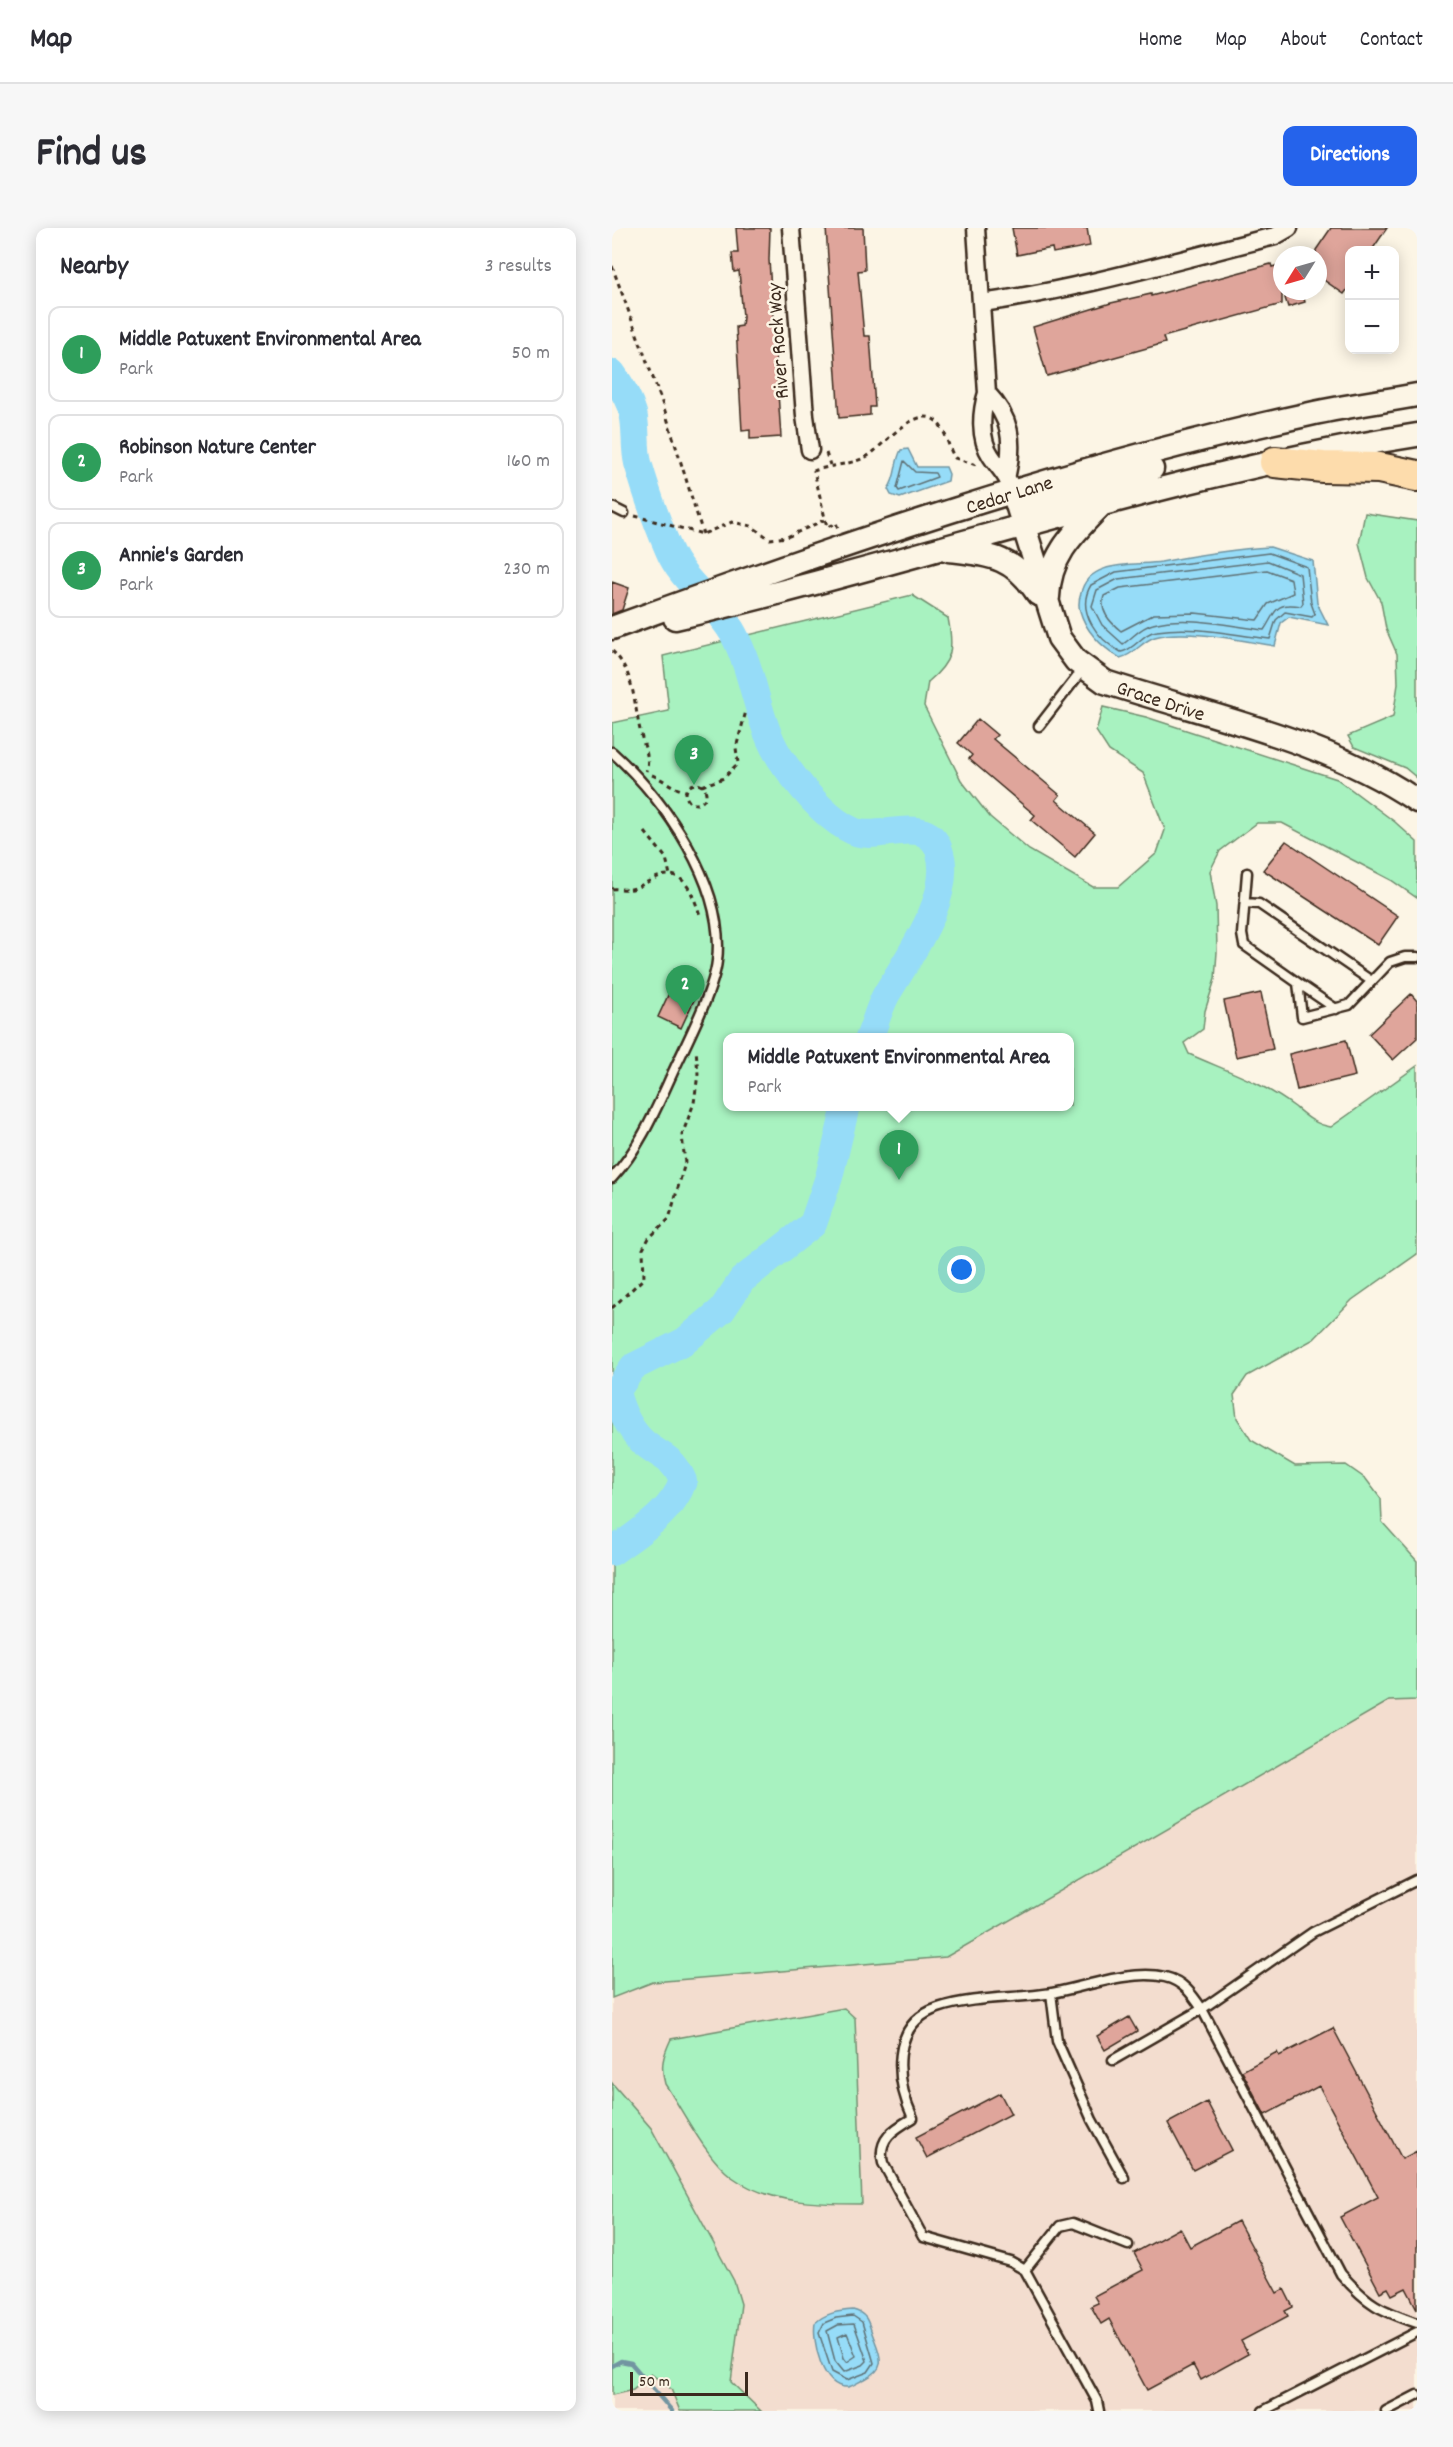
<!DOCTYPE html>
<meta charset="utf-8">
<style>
:root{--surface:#fff;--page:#f7f7f7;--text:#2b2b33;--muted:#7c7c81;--line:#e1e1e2;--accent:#2563eb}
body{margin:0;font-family:Dekko,sans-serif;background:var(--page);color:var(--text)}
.controls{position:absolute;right:18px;top:18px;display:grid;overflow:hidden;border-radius:12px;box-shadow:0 3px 15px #0003}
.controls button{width:54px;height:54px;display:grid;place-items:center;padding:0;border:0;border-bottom:2px solid var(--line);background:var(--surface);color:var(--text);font:30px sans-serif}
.compass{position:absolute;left:661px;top:18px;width:54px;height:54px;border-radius:50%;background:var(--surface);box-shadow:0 3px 15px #0003;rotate:233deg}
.scale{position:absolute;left:18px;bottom:15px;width:118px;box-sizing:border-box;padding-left:6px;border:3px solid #3b2a1e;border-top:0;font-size:16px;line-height:21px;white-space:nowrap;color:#3b2a1e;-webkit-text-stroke:4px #fcf5e5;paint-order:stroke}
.you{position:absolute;left:350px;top:1042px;width:21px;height:21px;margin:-15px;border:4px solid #fff;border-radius:50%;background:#1a73e8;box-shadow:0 0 0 9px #1a73e833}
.badge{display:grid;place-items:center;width:39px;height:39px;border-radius:50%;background:var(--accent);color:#fff;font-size:20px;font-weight:700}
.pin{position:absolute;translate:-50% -50px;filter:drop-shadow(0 2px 3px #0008)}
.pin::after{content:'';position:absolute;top:32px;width:21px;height:18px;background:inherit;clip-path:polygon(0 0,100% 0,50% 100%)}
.popup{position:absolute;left:111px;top:805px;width:351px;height:78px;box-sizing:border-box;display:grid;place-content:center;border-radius:12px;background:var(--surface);filter:drop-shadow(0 2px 4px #0005);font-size:20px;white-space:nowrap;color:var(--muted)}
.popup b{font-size:22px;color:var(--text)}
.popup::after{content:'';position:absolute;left:50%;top:100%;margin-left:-12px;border:12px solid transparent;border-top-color:var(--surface)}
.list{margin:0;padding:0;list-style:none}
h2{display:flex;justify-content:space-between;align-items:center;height:78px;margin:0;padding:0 24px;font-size:26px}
h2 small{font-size:20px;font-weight:400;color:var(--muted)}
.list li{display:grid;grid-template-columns:39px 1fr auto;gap:18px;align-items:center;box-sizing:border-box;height:96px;margin:0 12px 12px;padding:0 12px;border:2px solid var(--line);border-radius:12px}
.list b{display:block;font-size:22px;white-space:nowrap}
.list p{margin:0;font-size:20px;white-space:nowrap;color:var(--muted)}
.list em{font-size:20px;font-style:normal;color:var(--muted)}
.map{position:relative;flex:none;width:805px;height:2183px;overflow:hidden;border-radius:12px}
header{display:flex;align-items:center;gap:36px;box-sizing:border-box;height:84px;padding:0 30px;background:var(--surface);border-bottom:2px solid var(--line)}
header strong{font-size:28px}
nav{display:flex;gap:33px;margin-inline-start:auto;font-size:21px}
.intro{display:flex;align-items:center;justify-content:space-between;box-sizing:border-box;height:144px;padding:0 36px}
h1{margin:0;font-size:42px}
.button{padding:15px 27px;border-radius:12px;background:var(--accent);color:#fff;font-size:21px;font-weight:700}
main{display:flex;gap:36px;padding:0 36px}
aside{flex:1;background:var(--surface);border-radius:12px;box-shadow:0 3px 15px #0003}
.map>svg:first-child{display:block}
</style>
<header>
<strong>Map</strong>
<nav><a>Home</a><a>Map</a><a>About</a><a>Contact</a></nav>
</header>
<div class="intro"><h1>Find us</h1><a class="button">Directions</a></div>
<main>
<aside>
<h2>Nearby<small>3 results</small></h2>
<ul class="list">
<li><span class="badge" style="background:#2e9e5b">1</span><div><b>Middle Patuxent Environmental Area</b><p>Park</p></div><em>50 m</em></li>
<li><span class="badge" style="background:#2e9e5b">2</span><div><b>Robinson Nature Center</b><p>Park</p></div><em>160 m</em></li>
<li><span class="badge" style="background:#2e9e5b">3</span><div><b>Annie's Garden</b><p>Park</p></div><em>230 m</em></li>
</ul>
</aside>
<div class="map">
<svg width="805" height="2183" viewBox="0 0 805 2183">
<rect width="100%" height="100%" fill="#fcf5e5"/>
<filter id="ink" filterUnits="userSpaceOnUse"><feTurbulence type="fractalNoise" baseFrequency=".0167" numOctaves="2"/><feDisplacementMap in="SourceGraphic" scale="12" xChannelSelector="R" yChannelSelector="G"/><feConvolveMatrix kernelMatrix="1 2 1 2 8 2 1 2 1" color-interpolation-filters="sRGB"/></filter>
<g filter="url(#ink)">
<path fill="#f3ddcf" d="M805 1448V2183H0V1755Z"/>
<path fill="#a8f2c0" stroke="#728e6f" stroke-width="1.5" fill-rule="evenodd" d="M753 285 805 293V550L793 540 742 519 736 508 781 489 786 456 785 426 774 401 769 374 756 350 747 315Z
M300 367 336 390C342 421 341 433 316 454L312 478 349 552 378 589 417 622 481 659H506L545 625 553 602 531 545 497 523 484 503 491 479 534 489 725 551 783 594 805 614V670L779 652 670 595H645L608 623 598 643 604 678 605 724 603 751 593 783 591 801 572 815 577 826C615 843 650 854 683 879 695 889 704 897 719 899L805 838V1026L740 1072 702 1111 635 1148 622 1167 625 1190 639 1212 683 1238 734 1237 754 1251 769 1271 770 1294 805 1333V1472L777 1473 334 1729 41 1754 0 1770V495L57 483 51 428ZM116 810H458V878H116Z
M232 1780 243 1790 250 1976C207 1976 157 1976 120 1949 94 1930 71 1883 53 1856 48 1838 51 1828 59 1811Z
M0 1855 39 1900 122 2053 129 2076 119 2154 149 2183H68L59 2161 39 2146 21 2162 0 2167Z"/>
<path fill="#96dcf8" stroke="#7295a1" stroke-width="1.5" d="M296 221 305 239H334L337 246 336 253 288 270 279 267 276 261C285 249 282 235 289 222Z
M658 319 701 333 705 375 716 397 677 389 669 395 663 418C633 413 571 400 543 409 528 414 523 427 508 430 490 419 474 404 468 383 466 377 467 371 469 365 476 331 525 338 549 334 585 327 621 321 658 319Z
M241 2082C254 2085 256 2093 260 2105 263 2114 270 2127 268 2136 267 2143 259 2148 253 2151 248 2153 241 2158 236 2159 210 2161 200 2113 203 2095 214 2085 226 2083 241 2082Z"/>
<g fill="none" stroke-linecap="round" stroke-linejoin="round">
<path stroke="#5f7175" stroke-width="1.5" d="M292 233 303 244 323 245 325 249 287 263 285 260Z
M657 325 695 339 699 375 703 386 700 389 673 384 664 392 658 411C620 407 583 397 545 403 530 405 523 422 509 424 486 412 463 383 479 357L504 344Z
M656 333 688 346 691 375 689 378C661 373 664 385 652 402 617 398 576 387 541 396 528 399 521 410 511 416L490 397 480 378 485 362 506 351Z
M655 342 679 351 681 365 656 376 645 392 583 385 542 386 509 403C498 394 487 383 492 368L508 360Z
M241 2088 250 2094 262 2135 256 2144 235 2152 220 2144 207 2105 212 2095 224 2090Z
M242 2096 255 2133 251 2137 232 2144 223 2133 215 2103 226 2097Z
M235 2105 244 2128 235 2134 232 2130 226 2109Z"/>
<path stroke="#7295a1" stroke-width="4.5" d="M0 1163 4 1164
M0 2138 9 2133 19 2135 60 2183"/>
<path stroke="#96dcf8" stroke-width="28" d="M0 145C8 156 17 171 21 185 25 201 22 219 26 235 33 259 46 297 56 320 70 355 105 375 122 407 144 448 145 500 173 537 190 561 214 591 241 603 266 615 314 584 327 622 343 667 295 731 274 767 267 780 263 796 257 810
M0 1324C27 1304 60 1285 71 1253 61 1228 48 1229 31 1214 16 1200 9 1183 4 1164L21 1139 73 1113 110 1082 130 1052 201 996 217 949 234 878"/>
</g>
<path fill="#dfa59b" stroke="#3b2a1e" stroke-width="1.5" d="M124 0H158L157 32 169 209 138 211V202L130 203 124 99 130 98 131 89 127 43 122 44 120 25H126Z
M214 0H251L253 42 246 43 252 108H258L263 179H258V187L227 190Z
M400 0H475L478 18 441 25 440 20 405 27Z
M719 0H775L760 22H738V58L732 66 706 48 704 22Z
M659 36 660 39 670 36V76L551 109 553 115 435 148 421 99 499 75 539 66V68Z
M677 63H690L693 74 676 79 673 70Z
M0 354 17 360 10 382 0 386Z
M366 491 385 507 381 511 448 567 444 572 483 605 463 629 419 592 423 587 357 531 360 527 346 515Z
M674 613 786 688 766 717 651 642Z
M65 748 88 759 69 800 46 789Z
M649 765 661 821 624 829 612 773Z
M799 766 805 773V810L781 832 757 806Z
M734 812 743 848 685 862 677 826Z
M517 1789 525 1803 493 1822 485 1808Z
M721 1800 790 1931 805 1923V2081L794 2060 780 2067 776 2060 768 2064 728 1989 766 1969 707 1858 653 1887 630 1843 665 1824 667 1828Z
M388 1865 399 1886 315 1930 304 1909Z
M595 1874 620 1922 581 1942 556 1895Z
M626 1993 665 2065 672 2061 681 2079 673 2083 676 2088 629 2113 636 2126 589 2152 581 2137 535 2162 497 2091 489 2096 479 2078 486 2075 482 2068 531 2042 522 2025 568 2000 578 2019Z"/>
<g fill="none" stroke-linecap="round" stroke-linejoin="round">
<defs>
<path id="lane" d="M0 279 12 285
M427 498 472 440
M0 524C53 572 114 658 105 733 102 762 74 816 61 844 44 881 28 920 0 950
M635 645 630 706 632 717 686 755 690 789 737 777 778 734 793 729H805
M633 675 647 676 758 752
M686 755 724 781
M439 1765 445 1813 480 1892 512 1950
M501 1832 590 1781 701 1704 805 1652
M413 2042 448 1998 461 1995 516 2017
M487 2183 485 2173 413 2042 399 2034 311 2009 271 1935C265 1911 282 1901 301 1890 284 1853 277 1796 326 1780 362 1768 403 1771 440 1765 473 1759 520 1741 553 1749 571 1753 580 1766 590 1781L729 2046C756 2077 768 2082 805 2095
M651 2183 805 2104
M774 2183 805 2167"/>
<path id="street" d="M179 0 193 188 198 222
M364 0 375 165C369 184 367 210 379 228 389 243 394 245 401 264
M370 75C469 61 566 32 663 8L677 0
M375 165C399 190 402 213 395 246"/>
<path id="secondary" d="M401 264 447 410 464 433 493 454C596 488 714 511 805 573
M406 279 540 241
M337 322C378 327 401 328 426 366
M436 369C437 327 463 304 490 276
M63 390C311 333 553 246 805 207
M0 400C225 318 454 239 689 188 727 179 766 174 805 167"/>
<path id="highway" d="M663 234 711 239 767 240 805 248"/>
</defs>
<use href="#lane" stroke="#3b2a1e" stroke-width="13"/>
<use href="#street" stroke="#3b2a1e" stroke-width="21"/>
<use href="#secondary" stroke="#3b2a1e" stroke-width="27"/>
<use href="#highway" stroke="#3b2a1e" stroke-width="34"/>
<path stroke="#3b2a1e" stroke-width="3" stroke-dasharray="4.5 4.5" stroke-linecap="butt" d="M0 38 52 180 91 306
M214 225 218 237
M23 288 91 306 120 294 139 298 158 311 175 309 212 292
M226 300 224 295 215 299 202 243C220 236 245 237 260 225 272 215 301 183 319 190 334 196 335 219 343 230L367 238
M0 423C22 442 22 476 28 502 31 518 39 528 34 543
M40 547C53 552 60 560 73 563
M74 566a10 10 0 1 1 20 0a10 10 0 1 1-20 0Z
M90 558 112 550 126 535 124 520 134 483
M33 604 54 630 58 647
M0 661C7 660 16 663 23 660 34 656 45 646 58 647 76 647 84 676 89 690
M0 1080 32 1050 31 1021 37 1010 57 991 73 935 70 907 82 875 86 846 84 821"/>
<use href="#lane" stroke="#fcf5e5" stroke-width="8"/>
<use href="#street" stroke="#fcf5e5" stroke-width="16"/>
<use href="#secondary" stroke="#fcf5e5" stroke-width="22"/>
<use href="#highway" stroke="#fddcac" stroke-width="30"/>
</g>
</g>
<g text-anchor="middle" stroke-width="5" stroke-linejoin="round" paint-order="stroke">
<g font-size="21" fill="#3b2a1e" stroke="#fcf5e5">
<text transform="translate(165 113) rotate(-94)" y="7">River Rock Way</text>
<text transform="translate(397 266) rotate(-17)" y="7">Cedar Lane</text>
<text transform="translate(549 472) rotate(18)" y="7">Grace Drive</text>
</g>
</g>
</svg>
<div class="controls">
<button>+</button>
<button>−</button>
</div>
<svg class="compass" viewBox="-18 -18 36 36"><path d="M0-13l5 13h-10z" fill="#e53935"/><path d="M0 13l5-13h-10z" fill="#7c7c81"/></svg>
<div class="scale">50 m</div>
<div class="you"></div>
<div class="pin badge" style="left:287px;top:952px;background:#2e9e5b">1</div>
<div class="popup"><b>Middle Patuxent Environmental Area</b>Park</div>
<div class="pin badge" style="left:73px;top:787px;background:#2e9e5b">2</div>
<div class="pin badge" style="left:82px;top:557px;background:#2e9e5b">3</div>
</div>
</main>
